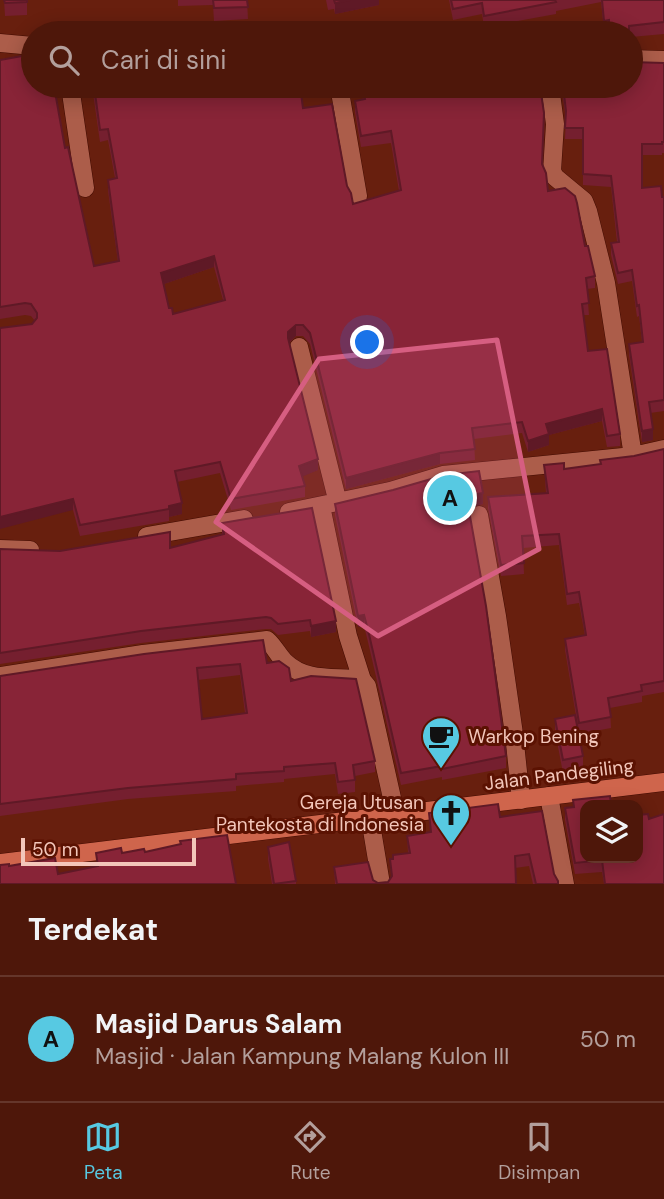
<!DOCTYPE html>
<html lang="id">
<meta charset="utf-8">
<style>
:root{--surface:#4e170a;--page:#582418;--text:#f1f3f6;--muted:#b39f9c;--line:#65362b;--accent:#57c9e2}
body{margin:0;font-family:"DM Sans",sans-serif;background:var(--page);color:var(--text)}
.controls{position:absolute;right:21px;bottom:21px;display:grid;overflow:hidden;border-radius:14px;box-shadow:0 4px 18px #0003}
.controls button{width:63px;height:63px;display:grid;place-items:center;padding:0;border:0;border-bottom:2px solid var(--line);background:var(--surface);color:var(--text);font:35px sans-serif}
.scale{position:absolute;left:21px;bottom:18px;width:175px;box-sizing:border-box;padding-left:7px;border:4px solid #f3c6ba;border-top:0;font-size:19px;line-height:24px;white-space:nowrap;color:#f3c6ba;-webkit-text-stroke:5px #5b1202;paint-order:stroke}
.you{position:absolute;left:368px;top:343px;width:24px;height:24px;margin:-18px;border:5px solid #fff;border-radius:50%;background:#1a73e8;box-shadow:0 0 0 10px #1a73e833}
.badge{display:grid;place-items:center;width:46px;height:46px;border-radius:50%;background:var(--accent);color:#111;font-size:23px;font-weight:700}
.pin{position:absolute;translate:-50% -50%;border:4px solid #fff;box-shadow:0 2px 7px #0006}
.list{margin:0;padding:0;list-style:none}
h2{display:flex;justify-content:space-between;align-items:center;height:91px;margin:0;padding:0 28px;font-size:30px}
h2 small{font-size:23px;font-weight:400;color:var(--muted)}
.list li{display:grid;grid-template-columns:46px 1fr auto;gap:21px;align-items:center;box-sizing:border-box;height:126px;padding:0 28px;border-top:2px solid var(--line)}
.list b{display:block;font-size:26px;white-space:nowrap}
.list p{margin:0;font-size:23px;white-space:nowrap;color:var(--muted)}
.list em{font-size:23px;font-style:normal;color:var(--muted)}
.icon{flex:none;width:38px;height:38px;fill:none;stroke:currentColor;stroke-width:2;stroke-linecap:round;stroke-linejoin:round}
.map{position:relative;flex:none;width:664px;height:884px;overflow:hidden}
.search{position:absolute;background:var(--surface);box-shadow:0 4px 18px #0003;left:21px;right:21px;top:21px;height:77px;display:flex;align-items:center;gap:18px;box-sizing:border-box;padding:0 24px;border-radius:38px;color:var(--muted);font-size:26px}
.sheet{height:217px;background:var(--surface)}
nav{display:flex;justify-content:space-around;align-items:center;box-sizing:border-box;height:98px;border-top:2px solid var(--line);background:var(--surface);font-size:19px;color:var(--muted)}
nav a{display:grid;justify-items:center;gap:4px}
nav .on{color:var(--accent)}
.map>svg:first-child{display:block}
</style>
<div class="map">
<svg width="664" height="884" viewBox="0 0 664 884">
<rect width="100%" height="100%" fill="#681f0e"/>
<g fill="none" stroke-linecap="round" stroke-linejoin="round">
<defs>
<path id="minor" d="M0 43 33 46
M631 59 664 60
M70 86 85 188
M339 86 358 196
M550 86 555 124 552 171 555 177 584 201 588 211 606 283 633 456
M299 347 338 503
M321 506 348 636 362 680 367 686 394 807 393 815
M289 512 390 491 443 475 633 456 664 449
M479 515 497 616 514 734 521 800
M147 536 244 519
M0 549 30 550
M0 676 143 654 267 640C274 646 278 655 285 662 307 683 336 676 362 680
M549 796 565 884
M370 818 381 884"/>
<path id="primary" d="M0 863 664 782"/>
</defs>
<use href="#minor" stroke="#420b01" stroke-width="19"/>
<use href="#primary" stroke="#420b01" stroke-width="19"/>
<use href="#minor" stroke="#ac5d4a" stroke-width="18"/>
<use href="#primary" stroke="#cf654c" stroke-width="18"/>
</g>
<path fill="#751f2f" fill-rule="evenodd" d="M4 0H27V15L5 16Z
M178 0H247L248 19 214 21 213 5 178 6Z
M326 0H379V5L335 14 334 9 328 10Z
M449 0H664V34L631 37V33H609V31L604 32 601 2 556 11V14L484 27 482 14 453 20Z
M0 60 65 148 94 266 118 262 108 191V180L115 178 108 140 100 142 92 86H300L303 108 347 186 353 204 399 191 391 143 361 147 355 112V101L363 100 361 86H540L542 165 548 191 585 246 595 276V288L587 289 589 315H583L588 351 620 434V446L607 447 602 421 549 435V445L528 452 522 433 474 439 475 460 440 464 346 489 310 344 303 336H296L289 343 318 470 302 476 305 486V497L231 510 220 473 177 482 182 514 169 517V521L80 536 73 510 1 329 32 324 35 321 31 316 25 315 0 319ZM214 267 223 300 173 314 169 308 164 284Z
M664 63V153H662V155H642V188L664 197V411L650 413 653 440 642 442 629 355V344L642 342 639 316 637 317 632 281 618 284 611 255V243L617 242 611 187 583 185V139H565L566 119 561 86H631Z
M664 449V692L642 696V702L610 708 611 728 579 734 565 650V639L585 636 579 603 567 605 559 545 523 548 524 574 501 576 488 508V497L546 493 544 465 564 469 600 464Z
M335 504H483L471 507 469 513 506 756V768L442 780V777L401 785 368 642 364 626 358 627 335 515Z
M222 523 336 632 311 637 310 631 278 635 271 629H266L141 643 0 664V549L60 551 170 548 222 535Z
M267 663 291 681 375 761V772L355 776V792L338 794 335 774 284 779V782L236 786V791L128 799 0 816V676ZM240 675 245 713 202 719 198 680Z
M555 719 583 756V769L563 773 555 731Z
M573 800 585 858 649 819 664 884H604L602 872 575 874 565 820V808L573 807Z
M429 813 500 817 554 874 558 884H533L529 866 515 868 516 884H335L334 867 373 880 378 883 388 882 391 877 390 859 408 853 407 836 430 832Z
M268 847 296 881V884H272L268 859Z"/>
<path fill="#5f1926" d="M350 0H379V5L335 14V3Z
M214 256V267L161 285V273Z
M296 325V336L288 343V332Z
M602 409V421L549 435V445L528 452V441L546 424Z
M653 429V440L642 442V431Z
M440 453V464L346 489V478Z
M318 459V470L299 478V466Z
M483 493V504L471 507 468 517V505L471 495Z
M73 499V510L0 529V517Z
M182 503V514L169 517V506Z
M364 615V626L358 627V616Z
M336 621V632L311 637V626Z"/>
<path fill="#882437" stroke="#5f1926" stroke-width="2" fill-rule="evenodd" d="M4 0H27V2L5 3Z
M213 0H247L248 7 214 8Z
M334 0H350L335 3Z
M451 0H555L556 2 484 16 482 3 453 9Z
M602 0H664V22L629 26V33H609V20L604 21Z
M33 54V86H54L65 148 68 147 94 266 119 261 108 180 117 178 108 129 100 130 94 86H300L303 108 332 104 347 186 351 193 353 204 401 190 391 131 361 136 355 101 365 99 362 86H540L544 113 542 164 546 173 548 191 565 188 575 196 577 203 585 246H588L595 276 586 278 589 303 582 304 588 351 607 349 620 434 607 436 602 409 546 424 549 434 528 441 522 422 472 428 475 449 440 453 346 478 310 333 303 325H296L288 332V338L318 459 299 466 305 486 231 499 220 462 175 471 182 503 169 506V509L80 525 73 499 0 517V328L32 324 37 318V313L31 304 25 303 0 307V60ZM214 256 225 300 173 314 172 308H169L161 273Z
M631 62 664 63V142H662V144H642V188L661 186 662 197H664V400L649 402 653 429 642 431 629 344 643 342 639 305 637 306 632 270 618 273 611 243 619 242 611 176 583 174V128H565L566 111 563 86H631Z
M664 449V681L641 685 642 691 608 698 611 717 579 723 565 639 586 635 579 592 567 594 559 534 522 536 524 563 501 565 488 497 548 493 544 465 564 463V469L601 464 600 460 634 456Z
M479 471 483 493 471 495 468 505 486 606 506 756 442 769V766L401 773 368 630 364 615 358 616 335 504 393 490 445 475Z
M312 508 336 621 311 626 310 620 278 624 271 618 266 617 141 631 0 653V549L60 551 170 532V548L224 534 222 523Z
M263 640 267 663 279 661 289 668 291 681 311 676 356 679 375 761 353 765 355 780 338 782 335 763 284 767V771L236 774V779L128 788 0 804V676L144 654ZM240 664 247 713 202 719 197 668Z
M575 715 583 756 563 760 555 719Z
M610 796 611 805H585V858H638V815L648 814 649 819 664 814V884H605L602 860 575 863 565 808 574 807 573 800Z
M498 804 500 817 542 811 554 874 558 881V884H536L529 854 515 856 516 884H337L334 867 368 862 373 880 378 883 388 882 392 876 390 859H393V855L410 853 407 836 431 832 429 813Z
M227 835 236 884H0V865L9 864V866L55 858 58 874 98 866 96 853 121 848 122 853 144 849 145 852 181 844 180 841Z
M289 842 296 881 274 884 268 847Z"/>
<path fill="#d65e81" fill-opacity="0.2" stroke="#d65e81" stroke-width="5" stroke-linejoin="round" d="M497 340 539 549 378 636 216 522 319 359Z"/>
<defs>
<symbol id="cafe-pin" viewBox="-11 -11 22 30"><path d="M0 17L-7.5 6A9.5 9.5 0 1 1 7.5 6Z" fill="#57c9e2" stroke="#5b1202"/><path d="M-5.5-4.5H6V0H3Q3 3.5 0 3.5H-2.5Q-5.5 3.5-5.5 0ZM3-3.2v2h1.7v-2ZM-6 4.5H4V6H-6Z" fill="#111"/></symbol>
<symbol id="church-pin" viewBox="-11 -11 22 30"><path d="M0 17L-7.5 6A9.5 9.5 0 1 1 7.5 6Z" fill="#57c9e2" stroke="#5b1202"/><path d="M-1.2-6h2.4v3.5h3.3v2.4h-3.3V6h-2.4V-.1h-3.3v-2.4h3.3Z" fill="#111"/></symbol>
</defs>
<g fill-rule="evenodd">
<use href="#cafe-pin" x="419" y="714" width="44" height="60"/>
<use href="#church-pin" x="429" y="791" width="44" height="60"/>
</g>
<g text-anchor="middle" stroke-width="6" stroke-linejoin="round" paint-order="stroke">
<g font-size="19" fill="#f3c6ba" stroke="#5b1202" text-anchor="start">
<text x="468" y="743">Warkop Bening</text>
<text x="424" y="809" text-anchor="end">Gereja Utusan<tspan x="424" dy="22">Pantekosta di Indonesia</tspan></text>
</g>
<g font-size="19" fill="#f3c6ba" stroke="#5b1202">
<text transform="translate(559 774) rotate(-7)" y="7">Jalan Pandegiling</text>
</g>
</g>
</svg>
<div class="controls">
<button><svg class="icon" aria-label="layers" viewBox="0 0 24 24"><path d="M12 4l9 5-9 5-9-5zM3 14l9 5 9-5"/></svg></button>
</div>
<div class="scale">50 m</div>
<div class="you"></div>
<div class="pin badge" style="left:450px;top:498px">A</div>
<div class="search"><svg class="icon" aria-label="search" viewBox="0 0 24 24"><circle cx="10" cy="10" r="6"/><path d="M15 15l6 6"/></svg>Cari di sini</div>
</div>
<section class="sheet">
<h2>Terdekat<small></small></h2>
<ul class="list">
<li><span class="badge">A</span><div><b>Masjid Darus Salam</b><p>Masjid · Jalan Kampung Malang Kulon III</p></div><em>50 m</em></li>
</ul>
</section>
<nav>
<a class="on"><svg class="icon" aria-label="map" viewBox="0 0 24 24"><path d="M3 6l6-2 6 2 6-2v14l-6 2-6-2-6 2zM9 4v14M15 6v14"/></svg>Peta</a>
<a><svg class="icon" aria-label="directions" viewBox="0 0 24 24"><path d="M12 3l9 9-9 9-9-9zM9 14v-3h6M13 9l2 2-2 2"/></svg>Rute</a>
<a><svg class="icon" aria-label="saved" viewBox="0 0 24 24"><path d="M7 4h10v16l-5-4-5 4z"/></svg>Disimpan</a>
</nav>
